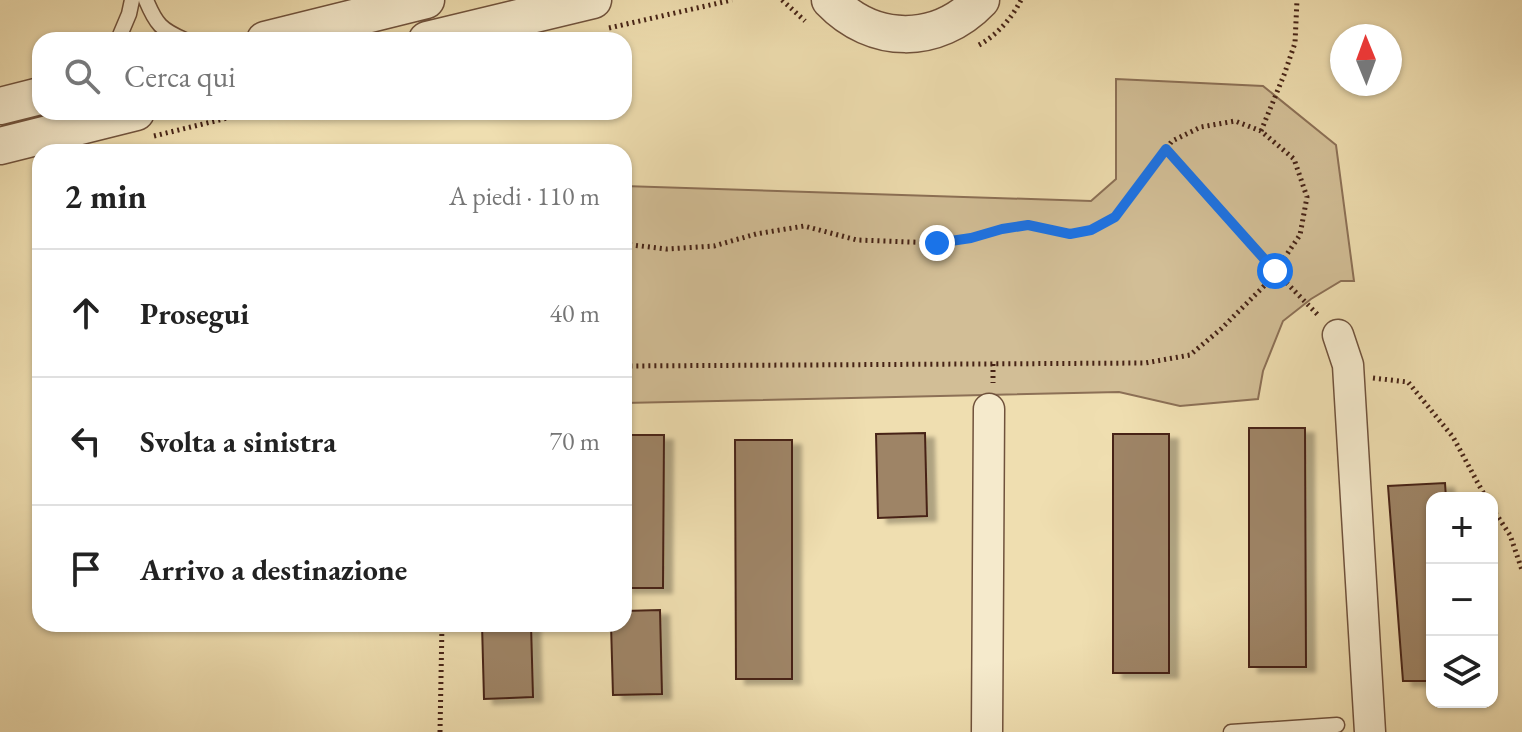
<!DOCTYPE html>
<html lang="it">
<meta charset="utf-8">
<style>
:root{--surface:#fff;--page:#f2f2f2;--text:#222;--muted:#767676;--line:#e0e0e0}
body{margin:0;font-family:"EB Garamond",serif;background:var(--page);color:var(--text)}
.controls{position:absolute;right:24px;bottom:24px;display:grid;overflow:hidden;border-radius:16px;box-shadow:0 2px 6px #0004}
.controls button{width:72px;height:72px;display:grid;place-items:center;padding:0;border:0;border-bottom:2px solid var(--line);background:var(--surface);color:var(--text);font:40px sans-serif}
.compass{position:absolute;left:1330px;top:24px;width:72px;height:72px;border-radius:50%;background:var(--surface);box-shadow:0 2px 6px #0004;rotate:359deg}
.stop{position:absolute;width:24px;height:24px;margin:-18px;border:6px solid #1a73e8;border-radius:50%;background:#fff}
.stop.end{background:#1a73e8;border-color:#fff;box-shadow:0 2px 8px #0008}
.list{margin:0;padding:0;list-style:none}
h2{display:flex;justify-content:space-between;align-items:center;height:104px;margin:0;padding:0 32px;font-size:34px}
h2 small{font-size:26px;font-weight:400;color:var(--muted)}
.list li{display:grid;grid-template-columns:52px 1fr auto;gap:24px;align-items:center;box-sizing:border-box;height:128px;padding:0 32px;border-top:2px solid var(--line)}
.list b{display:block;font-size:30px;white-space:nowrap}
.list em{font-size:26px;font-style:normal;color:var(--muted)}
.icon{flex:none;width:44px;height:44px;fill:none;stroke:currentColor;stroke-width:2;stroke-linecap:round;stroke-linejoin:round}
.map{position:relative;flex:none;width:1522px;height:732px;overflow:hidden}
.search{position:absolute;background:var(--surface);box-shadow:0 2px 6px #0004;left:32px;top:32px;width:600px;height:88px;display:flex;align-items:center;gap:20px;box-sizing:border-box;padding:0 28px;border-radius:24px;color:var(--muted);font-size:30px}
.panel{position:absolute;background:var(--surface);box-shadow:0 2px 6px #0004;left:32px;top:144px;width:600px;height:488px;border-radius:24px}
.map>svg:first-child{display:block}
</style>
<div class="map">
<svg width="1522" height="732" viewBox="0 0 1522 732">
<defs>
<filter id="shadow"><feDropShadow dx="9" dy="5" stdDeviation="2" flood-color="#0004"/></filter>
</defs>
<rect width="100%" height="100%" fill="#efdeb0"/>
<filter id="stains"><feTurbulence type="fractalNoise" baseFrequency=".0025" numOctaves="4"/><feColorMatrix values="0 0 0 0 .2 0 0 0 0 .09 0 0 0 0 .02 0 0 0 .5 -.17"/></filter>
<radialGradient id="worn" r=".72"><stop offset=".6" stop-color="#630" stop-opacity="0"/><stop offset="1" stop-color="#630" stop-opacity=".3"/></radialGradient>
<path fill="#d2be96" stroke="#8c7056" stroke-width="2" d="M1116 79 1263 86 1336 145 1354 281H1341L1311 299 1283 321 1263 371 1258 399 1180 406 1119 392 624 403V186L1091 201 1116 179Z"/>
<path fill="#9e8466" stroke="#462316" stroke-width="2" filter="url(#shadow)" d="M1249 428H1305L1306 667H1249Z
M925 433 927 516 878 518 876 434Z
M1113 434H1169V673H1113Z
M624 435H664L663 588H624Z
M735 440H792V679H736Z
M1445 483 1446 498H1432V681H1403L1388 486Z
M660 610 662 694 613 695 611 624H624V611Z
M482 624H531L533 697 484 699Z"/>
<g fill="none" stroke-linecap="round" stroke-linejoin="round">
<defs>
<path id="service" d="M146 0C156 24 161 30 185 40
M118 40 129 14 132 0
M1231 732 1337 725"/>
<path id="minor" d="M1338 335 1348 365 1370 732
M987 732 989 409"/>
<path id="tertiary" d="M830 0C873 45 937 46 981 0
M265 40 426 0
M427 40 593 0
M0 106 40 96
M0 146 136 112"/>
</defs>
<use href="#service" stroke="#70523c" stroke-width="17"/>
<use href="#minor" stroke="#70523c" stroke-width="33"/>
<use href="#tertiary" stroke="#70523c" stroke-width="39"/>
<path stroke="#462316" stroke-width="5" stroke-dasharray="2 4" stroke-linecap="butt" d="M782 0 805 21
M609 28 732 0
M979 45C997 35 1012 18 1021 0
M1261 131 1284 75 1295 43 1297 0
M154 136 252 112
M1166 149 1275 271 1319 316
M624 244 666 249 714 246 756 234 804 226 857 240 937 243 971 238 1002 229 1028 225 1070 234 1091 230 1115 217 1172 141 1201 127 1235 121 1261 131 1294 159 1307 197 1300 235 1268 282 1221 329 1190 355 1145 363 624 366
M993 364V383
M1373 378 1408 382 1453 437 1486 498
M1492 508 1510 535 1522 570
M440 732 442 624"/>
<use href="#service" stroke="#f5eacc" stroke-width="14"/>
<use href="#minor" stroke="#f5eacc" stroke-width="30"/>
<use href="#tertiary" stroke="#f5eacc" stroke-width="36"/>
</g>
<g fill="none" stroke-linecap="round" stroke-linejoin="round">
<path stroke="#1a73e8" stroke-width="10" d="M937 243 971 238 1002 229 1028 225 1070 234 1091 230 1115 217 1166 149 1275 271"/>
</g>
<rect width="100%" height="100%" filter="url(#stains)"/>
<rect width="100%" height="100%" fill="url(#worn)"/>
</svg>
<div class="controls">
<button>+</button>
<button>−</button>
<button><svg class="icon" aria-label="layers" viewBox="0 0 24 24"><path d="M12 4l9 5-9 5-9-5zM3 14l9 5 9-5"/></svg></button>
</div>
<svg class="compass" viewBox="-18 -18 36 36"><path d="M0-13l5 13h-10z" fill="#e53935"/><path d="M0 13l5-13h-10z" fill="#767676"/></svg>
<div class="stop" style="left:1275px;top:271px"></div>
<div class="stop end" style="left:937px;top:243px"></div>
<div class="search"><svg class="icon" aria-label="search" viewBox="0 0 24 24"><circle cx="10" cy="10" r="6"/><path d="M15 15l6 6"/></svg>Cerca qui</div>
<section class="panel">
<h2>2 min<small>A piedi · 110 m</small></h2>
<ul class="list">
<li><svg class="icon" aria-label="ahead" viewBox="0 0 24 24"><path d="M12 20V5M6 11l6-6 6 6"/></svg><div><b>Prosegui</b></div><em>40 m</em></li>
<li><svg class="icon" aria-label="left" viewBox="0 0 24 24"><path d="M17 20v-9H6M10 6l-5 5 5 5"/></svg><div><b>Svolta a sinistra</b></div><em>70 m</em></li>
<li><svg class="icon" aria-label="arrive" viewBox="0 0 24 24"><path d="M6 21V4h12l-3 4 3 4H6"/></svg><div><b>Arrivo a destinazione</b></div></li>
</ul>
</section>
</div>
